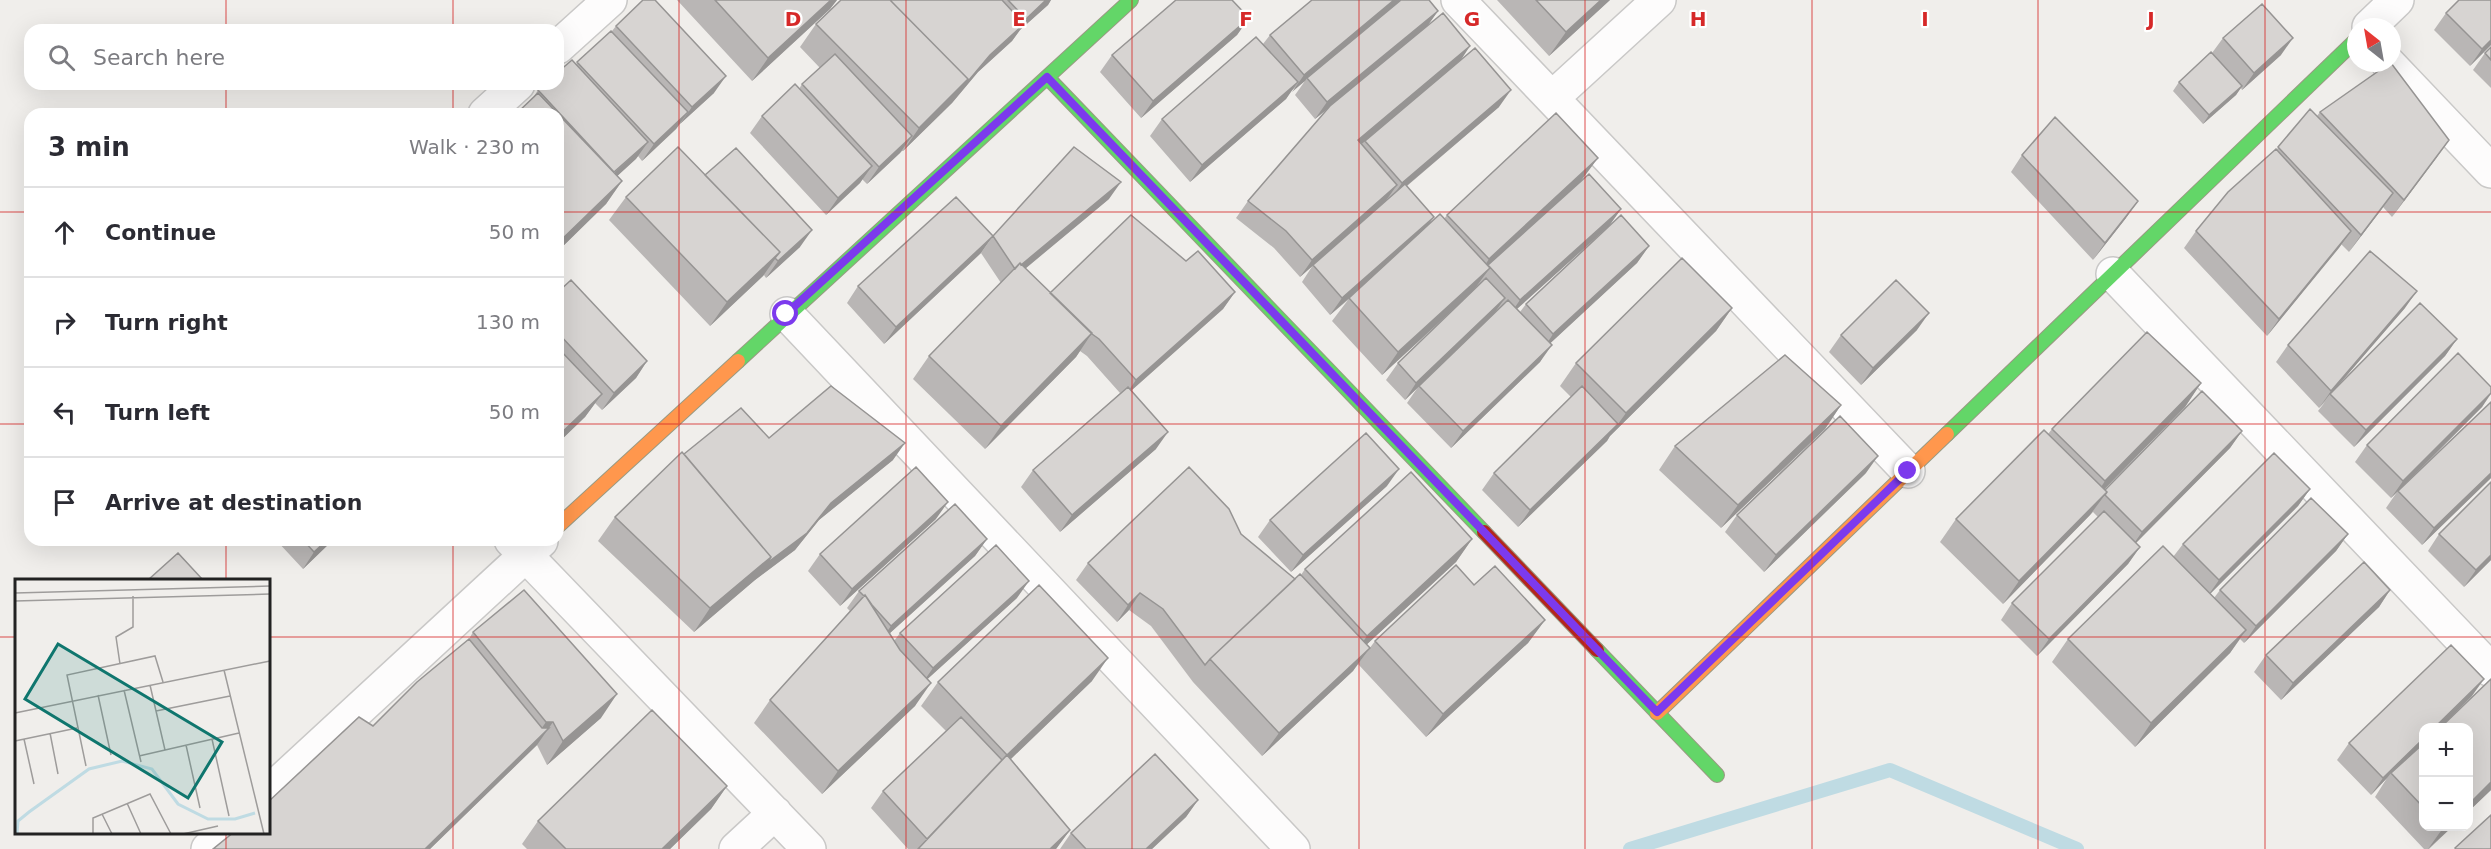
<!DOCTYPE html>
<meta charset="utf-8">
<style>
:root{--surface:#fff;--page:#f7f7f7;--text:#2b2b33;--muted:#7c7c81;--line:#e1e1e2}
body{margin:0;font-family:"DejaVu Sans",sans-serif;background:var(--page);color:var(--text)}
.controls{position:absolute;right:18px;bottom:18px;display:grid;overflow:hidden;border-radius:12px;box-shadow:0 6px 24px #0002}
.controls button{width:54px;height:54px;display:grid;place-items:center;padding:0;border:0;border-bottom:2px solid var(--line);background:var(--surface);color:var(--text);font:30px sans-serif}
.compass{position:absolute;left:2347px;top:18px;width:54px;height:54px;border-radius:50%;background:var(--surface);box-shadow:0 6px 24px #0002;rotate:329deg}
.stop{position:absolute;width:18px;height:18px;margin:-14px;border:4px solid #7c3aed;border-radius:50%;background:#fff}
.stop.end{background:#7c3aed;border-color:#fff;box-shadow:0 2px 6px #0008}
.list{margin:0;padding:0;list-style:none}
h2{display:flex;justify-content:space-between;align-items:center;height:78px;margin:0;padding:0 24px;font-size:26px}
h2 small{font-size:20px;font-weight:400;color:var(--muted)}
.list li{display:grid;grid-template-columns:39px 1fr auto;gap:18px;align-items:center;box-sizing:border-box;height:90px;padding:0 24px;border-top:2px solid var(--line)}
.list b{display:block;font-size:22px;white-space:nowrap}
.list em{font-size:20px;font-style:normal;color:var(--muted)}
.icon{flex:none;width:33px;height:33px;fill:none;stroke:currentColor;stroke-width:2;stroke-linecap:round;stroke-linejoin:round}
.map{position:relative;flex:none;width:2491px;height:849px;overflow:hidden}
.search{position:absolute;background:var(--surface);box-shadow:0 6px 24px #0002;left:24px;top:24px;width:540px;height:66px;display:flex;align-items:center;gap:15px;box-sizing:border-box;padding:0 21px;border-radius:18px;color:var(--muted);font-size:22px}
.panel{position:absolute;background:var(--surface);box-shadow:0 6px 24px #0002;left:24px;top:108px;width:540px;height:438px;border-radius:18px}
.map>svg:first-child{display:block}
</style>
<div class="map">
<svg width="2491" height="849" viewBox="0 0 2491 849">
<rect width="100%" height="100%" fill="#f0eeeb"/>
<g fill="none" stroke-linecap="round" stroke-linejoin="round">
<path stroke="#bfdbe3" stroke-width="14" d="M1630 849 1890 770 2077 849"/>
<defs>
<path id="street" d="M1458 0 1908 471
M2369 27 2397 0
M558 47 610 0
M2388 63 2491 171
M1552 98 1659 0
M485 114 518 84
M2113 274 2491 670
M787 314 1293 849
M511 540 809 849
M268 793 541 541
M208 849 226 832
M736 849 775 813"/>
<path id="fast" d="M1047 77 1484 532
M738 361 1131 0
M1947 434 2356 40
M1597 650 1717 775"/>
<path id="slow" d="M558 526 738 361
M1657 713 1947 434"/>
<path id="jam" d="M1484 532 1597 650"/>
</defs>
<use href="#street" stroke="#c9c8c7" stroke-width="36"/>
<use href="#fast" stroke="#999a82" stroke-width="16"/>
<use href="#slow" stroke="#999a82" stroke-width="16"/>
<use href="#jam" stroke="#999a82" stroke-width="16"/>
<use href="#street" stroke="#fdfcfc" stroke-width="33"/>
<use href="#fast" stroke="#63d668" stroke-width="14"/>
<use href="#slow" stroke="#ff974d" stroke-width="14"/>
<use href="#jam" stroke="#b3261e" stroke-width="14"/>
</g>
<path fill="#b9b6b5" d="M677 0H837L830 9 752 81Z
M841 0H1051L1048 5 1020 30 1012 41 978 72 952 103 903 151H902L867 184 862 179 860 183 826 215 750 133 762 116 799 89 802 84 820 68 800 47 816 24Z
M1497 0H1610L1549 56Z
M1438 11 1427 26 1461 60 1499 107 1407 186 1429 224 1444 219 1447 215 1581 181 1621 209 1609 226 1517 309 1520 312 1526 304 1649 246 1637 263 1550 343 1540 362 1451 448 1407 403 1418 387 1405 400 1386 380 1398 363 1450 313 1382 375 1332 321 1348 300 1330 315 1302 282 1313 265 1389 199 1388 198 1385 202 1300 277 1274 248 1236 218 1248 201 1329 108 1315 119 1295 95 1305 81 1291 91 1286 99 1190 182 1150 136 1162 119 1263 44 1270 35Z
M2446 13 2491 45 2470 66 2434 30Z
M1249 18 1237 35 1141 118 1100 72 1112 55Z
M616 26 714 93 680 124 676 129 642 161 638 156 617 176 622 181 606 204 558 251V114L533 98 538 90 576 64 612 31Z
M2223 38 2281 55 2242 90 2241 88 2236 95 2203 124 2173 91 2179 82 2212 53Z
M2491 47V88L2473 70 2485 53Z
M2310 109 2317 116 2320 112 2437 157 2392 217 2383 207 2349 252 2341 244 2267 336 2184 248 2196 231 2277 149Z
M2022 155 2126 218 2093 260 2011 172Z
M705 175 800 247 766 278 764 275 710 326 609 220 626 197Z
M1109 199 1025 269 1050 293 1186 261 1235 292 1223 309 1132 390 1156 449 1060 532 1021 487 1033 470 1120 393 1087 356 1080 351 1076 357 985 449 913 379 929 356 1001 283 981 253 993 236Z
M981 253 884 344 847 303 858 286Z
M558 292 647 361 636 378 602 410 595 403 585 417 558 443Z
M1732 308 1716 331 1610 436 1607 441 1518 527 1482 490 1494 473 1571 397 1560 386 1576 363Z
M2405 308 2338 385 2457 339 2445 356 2354 447 2318 411 2325 402 2319 408 2276 362 2288 345Z
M1917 330 1861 385 1829 352 1841 335Z
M2201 383 2185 407 2104 489 2242 431 2230 448 2136 543 2140 547 2128 564 2037 656 2001 620 2012 603 2098 517 2093 512 2003 604 1940 542 1956 519 2048 434 2052 429Z
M2491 387V394L2482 407 2402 488 2491 402V478L2422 545 2386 508 2397 492 2391 498 2355 462 2367 445Z
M1841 405 1825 429 1721 528 1659 470 1675 446Z
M769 438 893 460 819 520 795 550 755 580 694 632 598 541 615 517 684 454Z
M1866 473 1764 572 1725 532 1737 515Z
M2491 482V560L2464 587 2428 551 2439 534Z
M1387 486 1291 572 1258 537 1270 520Z
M2310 489 2298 506 2210 594 2214 598 2220 590 2348 534 2336 551 2244 643 2240 639 2230 653 2135 747 2052 662 2068 639 2173 557 2183 544Z
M936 519 840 606 808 571 820 554Z
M1241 534 1295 579 1301 575 1305 569 1472 539 1456 562 1366 645 1353 671 1262 756 1193 682 1151 626 1129 610 1117 622 1076 580 1088 563Z
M987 539 975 556 890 633 894 641 900 633 1017 598 927 679 915 706 822 794 754 723 770 700 850 611 847 608 859 591Z
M276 540H333L303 569Z
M1474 585 1545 620 1528 643 1426 737 1358 664 1375 641Z
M2390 590 2379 607 2281 700 2254 672 2266 655Z
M473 632 601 718 547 765 537 745 430 849H213L373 726 469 639Z
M2491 679V790L2469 811 2424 728V826H2453L2429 849H2424L2375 797 2387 778 2371 795 2337 760 2349 743 2472 696 2441 726Z
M1092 681 1011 759 1070 830 1056 849H908L871 808 883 791 946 731 921 706 938 682Z
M727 786 711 809 670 849H527L522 844 538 821Z
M1198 800 1186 817 1152 849H1060L1071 833Z"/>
<path fill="#969493" d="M831 0H837L830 9 752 81 768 58Z
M1046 0H1051L1048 5 1020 30 1012 41 978 72 952 103 903 151 919 128 990 55 1019 29 1026 19Z
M1394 0H1402L1307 78 1305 81 1292 92 1304 75Z
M1601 0H1610L1549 56 1566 32Z
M1438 11 1426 28 1315 119 1327 102Z
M1249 18 1237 35 1141 118 1153 101Z
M2293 38 2281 55 2242 90 2254 73Z
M2491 40V45L2470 66 2482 49Z
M1470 46 1459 63 1346 157 1358 140Z
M726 76 714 93 680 124 692 107Z
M1298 82 1286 99 1190 182 1202 165Z
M2242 86 2236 95 2203 124 2209 115Z
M1511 90 1499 107 1390 200 1402 183Z
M688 112 676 129 642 161 654 144Z
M912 136 900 153 867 184 879 167Z
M2449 140 2437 157 2392 217 2404 200Z
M648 142 636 159 602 190 614 173Z
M1598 158 1581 181 1473 283 1489 259Z
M872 166 860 183 826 215 838 198Z
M622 181 606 204 558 251V243Z
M1121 182 1109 199 1003 287 1015 270Z
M1397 185 1385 202 1300 277 1312 260Z
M2393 193 2381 210 2349 252 2361 235Z
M2138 201 2126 218 2093 260 2105 243Z
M1621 209 1609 226 1508 317 1520 300Z
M1434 217 1422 234 1330 315 1342 298Z
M812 230 800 247 766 278 778 261Z
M2351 231 2339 248 2267 336 2279 319Z
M993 236 981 253 884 344 896 327Z
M1649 246 1637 263 1542 351 1553 334Z
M780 252 763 276 710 326 727 302Z
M1490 268 1473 291 1382 375 1398 352Z
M2417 291 2405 308 2330 395V394L2319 408 2331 391Z
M1235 292 1223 309 1124 397 1136 380Z
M1505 298 1493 315 1405 400 1416 383Z
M1732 308 1716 331 1610 436 1607 441 1518 527 1530 510 1618 424 1626 413Z
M1929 313 1917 330 1861 385 1873 368Z
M1092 333 1076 357 985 449 1001 426Z
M2457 339 2445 356 2354 447 2366 430Z
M1552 345 1540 362 1451 448 1463 431Z
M647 361 636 378 602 410 614 393Z
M2201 383 2185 407 2089 505 2105 481Z
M2491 393 2482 407 2391 498 2403 481Z
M602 394 585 417 558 443V436Z
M1841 405 1825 429 1721 528 1738 505Z
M2242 431 2230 448 2130 549 2142 532Z
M1168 432 1156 449 1060 532 1072 515Z
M905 443 893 460 819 520 795 550 755 580 694 632 710 608 831 503Z
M1878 456 1866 473 1764 572 1776 555Z
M1399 469 1387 486 1291 572 1303 555Z
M2491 473V478L2422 545 2434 528Z
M2310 489 2298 506 2207 597 2219 580Z
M2107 492 2090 515 2003 604 2019 581Z
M948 502 936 519 840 606 852 589Z
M2348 534 2336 551 2244 643 2256 626Z
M987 539 975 556 879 643 891 626Z
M1472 539 1456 562 1351 659 1367 636Z
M327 540H333L303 569 314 552Z
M2140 547 2128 564 2037 656 2049 639Z
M2491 555V560L2464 587 2476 570Z
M1029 581 1017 598 921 685 933 668Z
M2390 590 2379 607 2281 700 2293 683Z
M1140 593 1129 610 1117 622 1128 605Z
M1545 620 1528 643 1426 737 1443 714Z
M2246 630 2230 653 2135 747 2151 723Z
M1370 648 1353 671 1262 756 1279 733Z
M1108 658 1092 681 991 778 1007 755Z
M2484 679 2472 696 2440 728H2434Z
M931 683 915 706 822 794 838 771Z
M617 694 601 718 547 765 563 741Z
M546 722H553L537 745 430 849H425L530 745Z
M2424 738V743L2391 773 2387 778 2371 795 2383 778Z
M2491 782V790L2469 811V804Z
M727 786 711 809 670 849H662Z
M1198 800 1186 817 1152 849H1146Z
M2444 826H2453L2428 849 2443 828Z
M1070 830 1056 849H1050Z"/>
<path fill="#d7d4d2" stroke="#969493" stroke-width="1.5" d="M643 0H655L726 76 692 107 616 26Z
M715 0H831L768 58Z
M841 0H890L968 79 919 128 816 24Z
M890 0H1002L1024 24 990 55 964 86 968 79Z
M1008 0H1046L1026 19Z
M1176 0H1232L1249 18 1153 101 1112 55Z
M1312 0H1394L1304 75 1270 35Z
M1401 0H1429L1438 11 1327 102 1307 78Z
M1536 0H1601L1566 32Z
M2459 0H2491V40L2482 49 2446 13Z
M2262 4 2293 38 2254 73 2223 38Z
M1443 13 1470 46 1358 140 1397 185 1312 260 1286 231 1248 201 1330 106Z
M611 31 688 112 654 144 577 62Z
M1256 37 1298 82 1202 165 1162 119Z
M2491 47V60L2485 53Z
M1475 48 1511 90 1402 183 1365 141Z
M2211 52 2242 86 2209 115 2179 82Z
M835 54 912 136 879 167 802 84Z
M572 60 648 142 614 172 538 90 545 84H558V72Z
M2390 63H2391L2449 140 2404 200 2320 112Z
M795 84 872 166 838 198 762 116Z
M538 93 622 181 558 243V114H516Z
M2310 109 2393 193 2361 235 2278 147Z
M1556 113 1598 158 1489 259 1447 215Z
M2055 117 2138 201 2105 243 2022 155Z
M678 147 780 252 727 302 626 197Z
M1074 147 1121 182 1021 265 1020 263 1015 269 993 236Z
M736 148 812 230 778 261 775 258 780 252 705 175Z
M2276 149 2351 231 2279 319 2196 231 2228 192Z
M1589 174 1621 209 1520 300 1488 265Z
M1405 184 1434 217 1342 298 1313 265Z
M956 197 993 236 896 327 858 286Z
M1440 214 1490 268 1398 352 1349 298Z
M1131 215 1186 261 1198 251 1235 292 1136 380 1099 339 1092 334 1050 293Z
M1621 215 1649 246 1553 334 1526 304Z
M2370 251 2417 291 2331 391 2288 345Z
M1682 258 1732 308 1626 413 1576 363Z
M1020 263 1092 333 1001 426 929 356Z
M1486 278 1505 298 1416 383 1398 363Z
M571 280 647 361 614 393 558 333V292Z
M1896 280 1929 313 1873 368 1841 335Z
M1508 300 1552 345 1463 431 1419 386Z
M2420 303 2457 339 2366 430 2330 394Z
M2147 332 2201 383 2105 481 2052 429Z
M558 348 602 394 558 436Z
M2458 353 2491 387V393L2403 481 2367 445Z
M1785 355 1841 405 1738 505 1675 446Z
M831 386 905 443 831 503 807 533 767 563 771 557 684 454 741 408 769 438Z
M1582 386 1618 424 1530 510 1494 473Z
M1128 387 1168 432 1072 515 1033 470Z
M2202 391 2242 431 2142 532 2105 495 2107 492 2105 490Z
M2491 402V473L2434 528 2398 491Z
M1840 416 1878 456 1776 555 1737 515Z
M2044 430 2107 492 2019 581 1956 519Z
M1366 433 1399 469 1303 555 1270 520Z
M682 452 771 557 710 608 615 517Z
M2274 453 2310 489 2219 580 2183 544Z
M916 467 948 502 852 589 820 554Z
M1189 467 1229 509 1241 534 1295 579 1210 659 1205 665 1163 609 1140 593 1128 605 1088 563Z
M1411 472 1472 539 1367 636 1305 569Z
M2491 482V555L2476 570 2439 534Z
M2311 498 2348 534 2256 626 2220 590Z
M955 504 987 539 891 626 872 605 865 595 864 596 859 591Z
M2104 511 2140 547 2049 639 2012 603Z
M303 540H327L314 552Z
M996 545 1029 581 933 668 900 633Z
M2163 546 2246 630 2151 723 2068 639Z
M178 553 203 580H148Z
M2364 562 2390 590 2293 683 2266 655Z
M1456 565 1474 585 1495 566 1545 620 1443 714 1375 641Z
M1300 574 1370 648 1279 733 1210 659Z
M1039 585 1108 658 1007 755 938 682Z
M524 590 617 694 563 741 553 722H546L473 632Z
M865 595 900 650 931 683 838 771 770 700Z
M469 639 542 728H549L425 849H213L234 832H268V802L359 717 373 726 417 682Z
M2451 645 2484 679 2434 728H2424V738L2383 778 2349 743Z
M2491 679V782L2469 804V728H2440Z
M652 710 727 786 662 849H566L538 821Z
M961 717 1002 760 927 839 883 791Z
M2424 743V808L2391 773Z
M1155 754 1198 800 1146 849H1086L1071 833Z
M1007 755 1070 830 1050 849H918Z
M2491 815V849H2456L2455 848Z"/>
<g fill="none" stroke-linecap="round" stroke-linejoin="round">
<path stroke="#7c3aed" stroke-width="8" d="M786 314 1047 77 1657 712 1908 471"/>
</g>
<path fill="none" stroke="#d62828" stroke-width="1.5" stroke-opacity="0.55" d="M226 0V30M453 0V30M679 0V849M906 0V849M1132 0V849M1359 0V849M1585 0V849M1812 0V849M2038 0V849M2265 0V849M226 84V114M453 84V114M0 212H30M558 212H2491M0 424H30M558 424H2491M226 540V580M453 540V849M0 637H16M268 637H2491M226 832V849"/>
<g transform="translate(15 579)">
<rect width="255" height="255" fill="#f0eeeb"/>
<path fill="none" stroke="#bfdbe3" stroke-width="3" d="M2 255 3 242 14 233 74 190 107 182 137 190 163 225 193 240H220L240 234"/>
<path fill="none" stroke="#9e9c9b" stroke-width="1.5" d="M0 14 255 7M0 22 255 15M105 85 101 58 118 48V17M209 91 249 255M135 106 150 171M109 111 126 183M83 116 96 176M141 132 215 117M0 134 255 82M35 154 43 195M9 160 19 205M197 160 214 237M0 162 62 149M171 166 185 229M124 177 224 154M71 187 52 96 140 77 148 103M112 224 126 255M87 235 97 255M78 255V239L135 215 156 255M168 255 203 247"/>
<path fill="#0f766e" fill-opacity="0.15" stroke="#0f766e" stroke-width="3" d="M43 65 207 163 173 219 10 120Z"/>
<rect width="255" height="255" fill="none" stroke="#222" stroke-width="3"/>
</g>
<g font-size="20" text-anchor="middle" font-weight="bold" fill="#d62828" stroke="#fff" stroke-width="4.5" stroke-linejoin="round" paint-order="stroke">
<text x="793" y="26">D</text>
<text x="1019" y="26">E</text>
<text x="1246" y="26">F</text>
<text x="1472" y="26">G</text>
<text x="1698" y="26">H</text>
<text x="1925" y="26">I</text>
<text x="2151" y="26">J</text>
</g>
</svg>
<div class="controls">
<button>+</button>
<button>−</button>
</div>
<svg class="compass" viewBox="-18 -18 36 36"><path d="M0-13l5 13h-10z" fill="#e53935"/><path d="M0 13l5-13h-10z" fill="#7c7c81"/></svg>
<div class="stop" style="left:786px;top:314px"></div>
<div class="stop end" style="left:1908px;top:471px"></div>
<div class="search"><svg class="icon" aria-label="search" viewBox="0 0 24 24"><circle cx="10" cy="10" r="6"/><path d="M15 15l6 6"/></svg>Search here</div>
<section class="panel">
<h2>3 min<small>Walk · 230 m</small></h2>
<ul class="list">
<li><svg class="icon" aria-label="ahead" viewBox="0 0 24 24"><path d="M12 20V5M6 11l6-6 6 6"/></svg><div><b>Continue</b></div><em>50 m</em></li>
<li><svg class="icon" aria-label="right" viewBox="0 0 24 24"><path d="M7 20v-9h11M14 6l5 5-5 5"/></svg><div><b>Turn right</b></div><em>130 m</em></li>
<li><svg class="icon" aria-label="left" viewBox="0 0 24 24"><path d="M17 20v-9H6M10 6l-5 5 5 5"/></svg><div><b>Turn left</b></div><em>50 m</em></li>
<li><svg class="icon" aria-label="arrive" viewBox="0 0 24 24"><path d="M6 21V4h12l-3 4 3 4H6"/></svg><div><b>Arrive at destination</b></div></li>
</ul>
</section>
</div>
